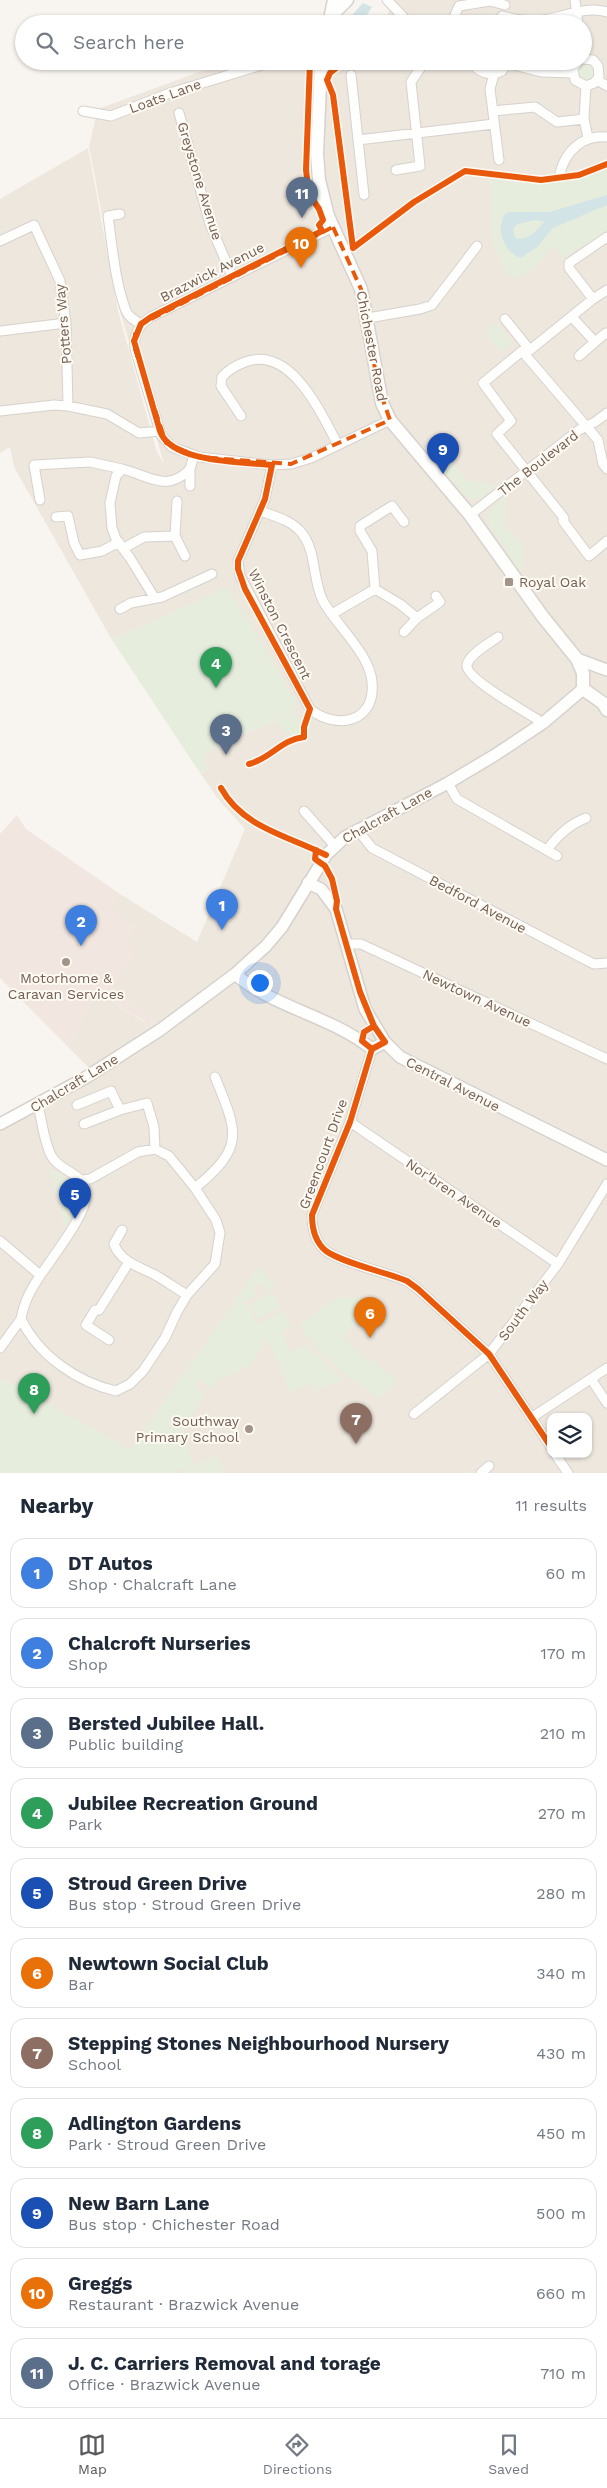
<!DOCTYPE html>
<meta charset="utf-8">
<style>
:root{--surface:#fff;--page:#f6f6f7;--text:#1f2937;--muted:#747a83;--line:#e0e1e3;--accent:#5a595c}
body{margin:0;font-family:"Work Sans",sans-serif;background:var(--page);color:var(--text)}
.controls{position:absolute;right:15px;bottom:15px;display:grid;overflow:hidden;border-radius:10px;box-shadow:0 1px 4px #0004}
.controls button{width:45px;height:45px;display:grid;place-items:center;padding:0;border:0;border-bottom:1px solid var(--line);background:var(--surface);color:var(--text);font:25px sans-serif}
.you{position:absolute;left:259px;top:982px;width:18px;height:18px;margin:-12px;border:4px solid #fff;border-radius:50%;background:#1a73e8;box-shadow:0 0 0 8px #1a73e833}
.badge{display:grid;place-items:center;width:32px;height:32px;border-radius:50%;background:var(--accent);color:#fff;font-size:16px;font-weight:700}
.pin{position:absolute;translate:-50% -41px;filter:drop-shadow(0 1px 2px #0008)}
.pin::after{content:'';position:absolute;top:26px;width:18px;height:15px;background:inherit;clip-path:polygon(0 0,100% 0,50% 100%)}
.list{margin:0;padding:0;list-style:none}
h2{display:flex;justify-content:space-between;align-items:center;height:65px;margin:0;padding:0 20px;font-size:21px}
h2 small{font-size:16px;font-weight:400;color:var(--muted)}
.list li{display:grid;grid-template-columns:32px 1fr auto;gap:15px;align-items:center;box-sizing:border-box;height:70px;margin:0 10px 10px;padding:0 10px;border:1px solid var(--line);border-radius:15px}
.list b{display:block;font-size:19px;white-space:nowrap}
.list p{margin:0;font-size:16px;white-space:nowrap;color:var(--muted)}
.list em{font-size:16px;font-style:normal;color:var(--muted)}
.icon{flex:none;width:28px;height:28px;fill:none;stroke:currentColor;stroke-width:2;stroke-linecap:round;stroke-linejoin:round}
.map{position:relative;flex:none;width:607px;height:1473px;overflow:hidden}
.search{position:absolute;background:var(--surface);box-shadow:0 1px 4px #0004;left:15px;right:15px;top:15px;height:55px;display:flex;align-items:center;gap:12px;box-sizing:border-box;padding:0 18px;border-radius:28px;color:var(--muted);font-size:19px}
.sheet{height:945px;background:var(--surface)}
nav{display:flex;justify-content:space-around;align-items:center;box-sizing:border-box;height:70px;border-top:1px solid var(--line);background:var(--surface);font-size:14px;color:var(--muted)}
nav a{display:grid;justify-items:center;gap:2px}
nav .on{color:var(--accent)}
.map>svg:first-child{display:block}
</style>
<div class="map">
<svg width="607" height="1473" viewBox="0 0 607 1473">
<rect width="100%" height="100%" fill="#f8f5f0"/>
<path fill="#eee7de" fill-rule="evenodd" d="M392 0H607V1473H0V1128L98 1077 167 1031 131 1004 114 988 125 943 134 927 110 909 120 894 197 942 245 829 219 800 200 773 208 769 204 761V754L241 735 275 721 227 588 112 640 14 467 10 447 0 453V199L88 148 118 311 157 452 164 464 120 311 89 146 98 109 199 72 252 61H583V24H385ZM551 1417H588V1454H551Z
M99 988 120 1008 143 1021 150 1031 89 1068 68 1047Z"/>
<path fill="#f1e6e0" d="M17 815 26 829 120 894 110 909 134 927 125 943 136 951 114 988 131 1004 159 1023 150 1031 143 1020 120 1008 99 988 68 1047 0 978V834Z"/>
<path fill="#e6eddd" d="M476 61H503L501 66 495 71 481 68Z
M577 72a9 9 0 1 1 18 0a9 9 0 1 1-18 0Z
M607 169V233L583 248 581 246 564 258 553 245 536 266 524 275 515 278C506 274 504 269 500 260 484 227 493 213 489 179 534 184 564 186 607 169Z
M497 323 513 343 501 352 485 332Z
M428 455 450 458 468 481 498 485 480 499H469Z
M507 494 504 525 524 547 521 573 488 523 490 510Z
M228 587 297 703 275 721 241 735 205 754 207 760 204 762 208 769 200 773 112 640Z
M291 709 295 714 303 731 300 736H289L276 722Z
M50 1169C90 1188 89 1193 65 1228Z
M258 1267 276 1285 267 1290 262 1282 253 1288 257 1295 245 1302 232 1305Z
M272 1292 280 1307 258 1319 250 1304Z
M345 1297 370 1299 378 1306 367 1311 343 1337 370 1363 373 1360 397 1381 379 1399C350 1377 317 1357 300 1324L335 1300Z
M241 1303 249 1307 257 1325 284 1311 291 1327 281 1332 293 1357 292 1352 306 1345 343 1379 341 1382 334 1383 313 1391 308 1383 290 1392 279 1366 294 1358 278 1365 267 1339 262 1341 259 1336 264 1345 249 1367 217 1380 212 1388 200 1379 194 1386 205 1395 180 1433 194 1464 173 1473H0V1378L130 1449 232 1306Z
M217 1455 225 1473H205L201 1462Z
M199 1463 204 1473H185L183 1470Z"/>
<path fill="#d3e4e7" fill-rule="evenodd" d="M363 3 372 7 361 24H344Z
M607 195V205L553 228 537 247 521 258C503 253 494 225 507 212H549ZM536 220 544 222C536 231 527 242 515 238L513 229 518 224Z"/>
<g fill="none" stroke-linecap="round" stroke-linejoin="round">
<defs>
<path id="minor" d="M387 0 410 24
M575 0 578 24
M502 16C514 19 525 22 537 21 560 19 584 5 607 12
M451 24 459 6 490 1 505 5
M472 61C477 73 491 77 502 71L507 61
M578 61 573 69 575 80 586 86 594 83 599 77 598 66 593 60 583 59
M507 63 541 72 572 73
M494 74 490 89 499 160
M351 75 364 195
M597 80 607 86
M586 86 584 119 588 138
M83 111 111 116 170 93 275 61
M493 111 535 107 557 122 584 119
M179 113 210 224 232 276
M358 140 494 124
M396 170 420 166 411 82 425 61
M560 173C566 150 583 135 607 137
M120 214 108 216C112 244 115 281 125 308 127 316 134 320 141 324
M333 227 151 317C139 325 133 334 135 349L161 435 172 447 199 457 272 465 291 464 311 458 390 420
M0 241 34 225 60 281 66 323 68 406
M593 299 569 268V263L607 237
M572 317 595 342 606 333
M368 318 420 309 432 305 477 246
M505 319 530 350
M0 331 66 323
M522 351 483 383 511 421 497 434 564 518 563 521 589 556 607 541
M522 351 598 440 603 464 607 469
M522 351 530 350 593 299 607 290
M579 356 595 342
M0 411 54 405 68 406 107 414 139 433 160 431
M241 416 221 386 222 377C228 370 237 365 245 362 291 345 321 413 338 445
M190 486V469L194 455
M40 500 34 465 90 462 122 469
M260 511C274 516 291 520 301 532 317 551 312 579 323 601 336 625 370 654 372 682 376 722 337 731 310 709L240 576 238 561 265 499 272 465
M470 515 579 430 595 422 607 413
M56 517 68 516 74 543 80 555 102 551 119 542
M175 536 185 556
M124 548 144 537 175 536 177 501
M375 589 372 551 360 531V526L392 506 404 522
M154 597 130 558 116 539 112 528 110 503 116 476 122 469C150 476 167 493 190 469
M120 609 131 603 162 597 212 574
M332 614 375 589 400 604 417 618
M404 632 417 618 440 602 436 596
M498 637C490 643 469 654 467 665 465 679 530 714 543 723
M448 783 457 799 557 856
M304 811 334 845
M357 829 372 848 582 958 594 964 607 963
M547 850C557 836 570 824 586 818
M346 944H361L607 1059
M372 1049 350 1122 312 1215C312 1228 315 1242 326 1251 343 1263 385 1272 407 1281L418 1289 489 1354 551 1447
M38 1105C42 1121 44 1143 52 1157 60 1171 83 1173 86 1191 90 1214 45 1265 33 1287 27 1297 23 1307 21 1319 39 1356 77 1382 116 1391L130 1384 143 1371 165 1338 177 1312 187 1295 215 1264 220 1233 216 1220 195 1188 169 1156 155 1149 138 1152 90 1179 82 1180
M77 1105 111 1091 120 1110
M350 1122 558 1264
M84 1124 120 1110 147 1103 154 1127 155 1149
M195 1188C245 1147 238 1133 215 1077
M122 1230 114 1244C121 1263 141 1267 157 1276 167 1282 177 1289 187 1295
M0 1241 40 1275
M109 1340 86 1325 95 1310H99L129 1262
M0 1348 21 1319
M591 1379 607 1403
M414 1414 489 1354 558 1264 607 1184
M531 1418 607 1368
M555 1454 568 1473
M481 1473 489 1466"/>
<path id="tertiary" d="M577 659 607 670
M308 883 321 889 336 909 365 1009 385 1042 400 1057 607 1160
M235 974C274 1008 331 1016 372 1049L385 1042
M0 1124 85 1078 160 1030 235 974 266 946 282 927 326 855 345 837 448 783 495 755 543 723 583 689"/>
<path id="secondary" d="M332 15 347 0
M329 24 334 0
M321 61 317 154 319 180 328 216 361 289 382 403 390 420 470 515 543 617 577 659 583 673V689L603 703 607 710"/>
</defs>
<use href="#minor" stroke="#d6d1cd" stroke-width="11"/>
<use href="#tertiary" stroke="#d6d1cd" stroke-width="14"/>
<use href="#secondary" stroke="#d7d2cd" stroke-width="15"/>
<use href="#minor" stroke="#fefefd" stroke-width="9"/>
<use href="#tertiary" stroke="#fefefd" stroke-width="11"/>
<use href="#secondary" stroke="#fefefd" stroke-width="12"/>
<defs>
<path id="cycleway" d="M345 61 330 73 327 80 333 95 353 248
M353 248 414 202 465 171 541 180 579 175 607 164
M249 764C272 758 280 740 304 737V727L310 709 245 589 238 569V561L265 499 272 465C243 462 171 463 160 431L134 341 141 324 151 317 322 231 319 225 323 220 319 209 309 194 306 170 310 61
M221 788C243 828 289 836 326 855
M316 850 315 859 325 866 332 879 337 901 336 909 360 992 374 1026 385 1042 372 1049 362 1041 364 1032 374 1026
M372 1049 350 1122 312 1215C312 1228 315 1242 326 1251 343 1263 385 1272 407 1281L418 1289 489 1354 551 1447"/>
</defs>
<use href="#cycleway" stroke="#fdfaf4" stroke-width="9"/>
<use href="#cycleway" stroke="#e8590c" stroke-width="6"/>
</g>
<path fill="none" stroke="#e8590c" stroke-width="4" stroke-dasharray="10 6" stroke-linejoin="round" d="M333 227 361 289 378 386 390 420 291 464 199 457 166 443 135 349V334L141 324Z"/>
<g fill="#a29489" stroke="#fdfaf4" stroke-width="2">
<rect x="504" y="577" width="10" height="10" rx="2.5"/>
<circle cx="66" cy="962" r="5"/>
<circle cx="249" cy="1429" r="5"/>
</g>
<g text-anchor="middle" stroke-width="4" stroke-linejoin="round" paint-order="stroke">
<g font-size="14" fill="#745f52" stroke="#fdfaf4">
<text transform="translate(165 96) rotate(-20)" y="5">Loats Lane</text>
<text transform="translate(200 181) rotate(73)" y="5">Greystone Avenue</text>
<text transform="translate(212 272) rotate(-27)" y="5">Brazwick Avenue</text>
<text transform="translate(63 324) rotate(-95)" y="5">Potters Way</text>
<text transform="translate(372 346) rotate(79)" y="5">Chichester Road</text>
<text transform="translate(538 463) rotate(-38)" y="5">The Boulevard</text>
<text transform="translate(280 624) rotate(63)" y="5">Winston Crescent</text>
<text transform="translate(387 815) rotate(-29)" y="5">Chalcraft Lane</text>
<text transform="translate(478 904) rotate(28)" y="5">Bedford Avenue</text>
<text transform="translate(477 998) rotate(25)" y="5">Newtown Avenue</text>
<text transform="translate(74 1083) rotate(-31)" y="5">Chalcraft Lane</text>
<text transform="translate(453 1084) rotate(27)" y="5">Central Avenue</text>
<text transform="translate(323 1154) rotate(-70)" y="5">Greencourt Drive</text>
<text transform="translate(454 1193) rotate(34)" y="5">Nor'bren Avenue</text>
<text transform="translate(523 1310) rotate(-53)" y="5">South Way</text>
</g>
<g font-size="14" fill="#745f52" stroke="#fdfaf4" text-anchor="start">
<text x="519" y="587">Royal Oak</text>
<text x="66" y="983" text-anchor="middle">Motorhome &amp;<tspan x="66" dy="16">Caravan Services</tspan></text>
<text x="239" y="1426" text-anchor="end">Southway<tspan x="239" dy="16">Primary School</tspan></text>
</g>
</g>
</svg>
<div class="controls">
<button><svg class="icon" aria-label="layers" viewBox="0 0 24 24"><path d="M12 4l9 5-9 5-9-5zM3 14l9 5 9-5"/></svg></button>
</div>
<div class="you"></div>
<div class="pin badge" style="left:222px;top:930px;background:#3f7fe0">1</div>
<div class="pin badge" style="left:81px;top:946px;background:#3f7fe0">2</div>
<div class="pin badge" style="left:226px;top:755px;background:#5c6f8a">3</div>
<div class="pin badge" style="left:216px;top:688px;background:#2e9e5b">4</div>
<div class="pin badge" style="left:75px;top:1219px;background:#1a4fb4">5</div>
<div class="pin badge" style="left:370px;top:1338px;background:#e8710a">6</div>
<div class="pin badge" style="left:356px;top:1444px;background:#8d6e63">7</div>
<div class="pin badge" style="left:34px;top:1414px;background:#2e9e5b">8</div>
<div class="pin badge" style="left:443px;top:474px;background:#1a4fb4">9</div>
<div class="pin badge" style="left:301px;top:268px;background:#e8710a">10</div>
<div class="pin badge" style="left:302px;top:218px;background:#5c6f8a">11</div>
<div class="search"><svg class="icon" aria-label="search" viewBox="0 0 24 24"><circle cx="10" cy="10" r="6"/><path d="M15 15l6 6"/></svg>Search here</div>
</div>
<section class="sheet">
<h2>Nearby<small>11 results</small></h2>
<ul class="list">
<li><span class="badge" style="background:#3f7fe0">1</span><div><b>DT Autos</b><p>Shop · Chalcraft Lane</p></div><em>60 m</em></li>
<li><span class="badge" style="background:#3f7fe0">2</span><div><b>Chalcroft Nurseries</b><p>Shop</p></div><em>170 m</em></li>
<li><span class="badge" style="background:#5c6f8a">3</span><div><b>Bersted Jubilee Hall.</b><p>Public building</p></div><em>210 m</em></li>
<li><span class="badge" style="background:#2e9e5b">4</span><div><b>Jubilee Recreation Ground</b><p>Park</p></div><em>270 m</em></li>
<li><span class="badge" style="background:#1a4fb4">5</span><div><b>Stroud Green Drive</b><p>Bus stop · Stroud Green Drive</p></div><em>280 m</em></li>
<li><span class="badge" style="background:#e8710a">6</span><div><b>Newtown Social Club</b><p>Bar</p></div><em>340 m</em></li>
<li><span class="badge" style="background:#8d6e63">7</span><div><b>Stepping Stones Neighbourhood Nursery</b><p>School</p></div><em>430 m</em></li>
<li><span class="badge" style="background:#2e9e5b">8</span><div><b>Adlington Gardens</b><p>Park · Stroud Green Drive</p></div><em>450 m</em></li>
<li><span class="badge" style="background:#1a4fb4">9</span><div><b>New Barn Lane</b><p>Bus stop · Chichester Road</p></div><em>500 m</em></li>
<li><span class="badge" style="background:#e8710a">10</span><div><b>Greggs</b><p>Restaurant · Brazwick Avenue</p></div><em>660 m</em></li>
<li><span class="badge" style="background:#5c6f8a">11</span><div><b>J. C. Carriers Removal and torage</b><p>Office · Brazwick Avenue</p></div><em>710 m</em></li>
</ul>
</section>
<nav>
<a class="on"><svg class="icon" aria-label="map" viewBox="0 0 24 24"><path d="M3 6l6-2 6 2 6-2v14l-6 2-6-2-6 2zM9 4v14M15 6v14"/></svg>Map</a>
<a><svg class="icon" aria-label="directions" viewBox="0 0 24 24"><path d="M12 3l9 9-9 9-9-9zM9 14v-3h6M13 9l2 2-2 2"/></svg>Directions</a>
<a><svg class="icon" aria-label="saved" viewBox="0 0 24 24"><path d="M7 4h10v16l-5-4-5 4z"/></svg>Saved</a>
</nav>
